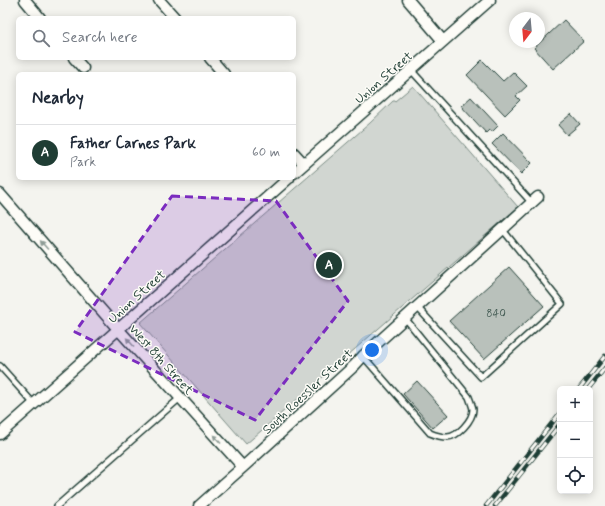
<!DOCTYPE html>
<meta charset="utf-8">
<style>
:root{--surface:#fff;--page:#f6f6f7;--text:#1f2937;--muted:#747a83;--line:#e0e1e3;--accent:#1f3d34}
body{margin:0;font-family:Mynerve,sans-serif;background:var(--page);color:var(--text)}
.controls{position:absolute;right:12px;bottom:12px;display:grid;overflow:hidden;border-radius:6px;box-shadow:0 2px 10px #0003}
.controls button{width:36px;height:36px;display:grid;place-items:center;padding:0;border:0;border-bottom:1px solid var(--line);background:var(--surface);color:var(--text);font:20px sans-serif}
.compass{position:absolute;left:509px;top:12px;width:36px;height:36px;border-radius:50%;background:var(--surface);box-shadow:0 2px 10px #0003;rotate:196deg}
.you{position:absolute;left:372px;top:350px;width:14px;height:14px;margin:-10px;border:3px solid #fff;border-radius:50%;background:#1a73e8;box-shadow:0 0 0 6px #1a73e833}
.badge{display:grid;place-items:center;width:26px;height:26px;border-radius:50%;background:var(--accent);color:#fff;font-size:13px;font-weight:700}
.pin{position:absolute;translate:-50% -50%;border:2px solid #fff;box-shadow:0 1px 4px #0006}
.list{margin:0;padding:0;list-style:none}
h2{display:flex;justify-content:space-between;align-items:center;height:52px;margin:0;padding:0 16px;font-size:17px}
h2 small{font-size:13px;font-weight:400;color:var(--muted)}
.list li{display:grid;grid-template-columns:26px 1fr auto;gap:12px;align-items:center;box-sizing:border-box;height:56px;padding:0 16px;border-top:1px solid var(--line)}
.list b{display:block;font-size:15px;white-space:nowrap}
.list p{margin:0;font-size:13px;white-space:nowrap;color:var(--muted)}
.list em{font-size:13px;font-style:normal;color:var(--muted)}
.icon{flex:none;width:22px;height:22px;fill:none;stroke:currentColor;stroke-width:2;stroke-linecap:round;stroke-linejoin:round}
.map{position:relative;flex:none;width:605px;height:506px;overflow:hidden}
.search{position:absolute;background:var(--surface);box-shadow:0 2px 10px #0003;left:16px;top:16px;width:280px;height:44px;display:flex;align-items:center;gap:10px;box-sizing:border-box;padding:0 14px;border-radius:6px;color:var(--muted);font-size:15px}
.panel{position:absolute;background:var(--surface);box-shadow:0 2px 10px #0003;left:16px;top:72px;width:280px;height:108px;border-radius:6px}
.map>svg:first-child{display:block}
</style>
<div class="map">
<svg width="605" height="506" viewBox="0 0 605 506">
<rect width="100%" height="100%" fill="#f4f4ef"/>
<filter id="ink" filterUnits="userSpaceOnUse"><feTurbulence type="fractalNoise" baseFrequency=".025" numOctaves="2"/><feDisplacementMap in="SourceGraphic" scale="8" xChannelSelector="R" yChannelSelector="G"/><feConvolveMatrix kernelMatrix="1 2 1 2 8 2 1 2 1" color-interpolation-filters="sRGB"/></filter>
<g filter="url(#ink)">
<path fill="#d1d6d1" stroke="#788a82" d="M413 86 518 207 246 444 140 323 370 123 393 101H395Z"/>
<path fill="#b9c1bb" stroke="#1f3d34" d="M564 20 584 41 553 69 534 48Z
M482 60 503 81 513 72 527 86 516 96 520 100 505 115 467 75Z
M471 97 498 126 492 132 490 129 486 133 461 106Z
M571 114 580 124 567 135 558 125Z
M503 133 532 163 521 174 492 144Z
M509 267 544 306 484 359 449 321Z
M417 381 448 415 433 428 403 394Z"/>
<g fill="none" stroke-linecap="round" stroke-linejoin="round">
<defs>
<path id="service" d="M411 70 532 203
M418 308 481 377 562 304 503 230
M363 356 430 433C435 435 440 437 446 437 457 438 473 420 473 409 472 405 470 400 469 397L405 318
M0 366 34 404
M57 506 180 398"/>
<path id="minor" d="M25 0 40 18
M159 0 175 18
M408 0 443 41
M74 58 83 68
M210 58 224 74
M294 153 304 164
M294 173 490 0
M0 194 118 329 243 467
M0 434 289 178
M199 506 243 467 354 366 363 356 538 197"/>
</defs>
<use href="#service" stroke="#1f3d34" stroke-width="8"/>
<use href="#minor" stroke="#1f3d34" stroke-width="13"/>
<use href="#service" stroke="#fdfcf7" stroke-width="5"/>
<use href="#minor" stroke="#fdfcf7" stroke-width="10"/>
<defs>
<path id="rail" d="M579 389 605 356
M588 389 605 368
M486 506 560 413
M495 506 560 424"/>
</defs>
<use href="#rail" stroke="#1f3d34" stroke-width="4.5"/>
<use href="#rail" stroke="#fdfcf7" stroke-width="3" stroke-dasharray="9" stroke-linecap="butt"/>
</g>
<defs><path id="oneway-solid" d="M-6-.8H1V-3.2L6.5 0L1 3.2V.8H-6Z"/></defs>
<g fill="#8e9c96">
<use href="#oneway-solid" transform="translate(44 245) rotate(-131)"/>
<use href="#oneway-solid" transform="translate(130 342) rotate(-132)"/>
<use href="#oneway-solid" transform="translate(217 439) rotate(-132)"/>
</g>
</g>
<path fill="#7b2cbf" fill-opacity="0.2" stroke="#7b2cbf" stroke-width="3" stroke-dasharray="8 5" stroke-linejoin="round" d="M172 196 276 201 348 301 255 420 75 332Z"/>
<g text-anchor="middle" stroke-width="3" stroke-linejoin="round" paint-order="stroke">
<g font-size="11" fill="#465e56">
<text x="496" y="317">840</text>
</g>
<g font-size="13" fill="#1f3d34" stroke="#fdfcf7">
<text transform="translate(383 77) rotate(-41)" y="5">Union Street</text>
<text transform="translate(136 296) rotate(-42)" y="5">Union Street</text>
<text transform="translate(162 359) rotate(48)" y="5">West 8th Street</text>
<text transform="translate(307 391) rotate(-43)" y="5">South Roessler Street</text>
</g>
</g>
</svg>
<div class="controls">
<button>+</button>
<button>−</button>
<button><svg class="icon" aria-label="locate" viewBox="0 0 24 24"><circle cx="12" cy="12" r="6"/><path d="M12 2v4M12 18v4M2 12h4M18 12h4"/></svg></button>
</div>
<svg class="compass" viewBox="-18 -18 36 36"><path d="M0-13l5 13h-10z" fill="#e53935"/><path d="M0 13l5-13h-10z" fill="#747a83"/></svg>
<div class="you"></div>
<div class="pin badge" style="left:329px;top:265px">A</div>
<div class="search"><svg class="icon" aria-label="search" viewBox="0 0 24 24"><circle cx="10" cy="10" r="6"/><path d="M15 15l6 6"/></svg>Search here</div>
<section class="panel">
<h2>Nearby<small></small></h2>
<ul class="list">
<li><span class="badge">A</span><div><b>Father Carnes Park</b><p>Park</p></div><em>60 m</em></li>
</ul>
</section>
</div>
